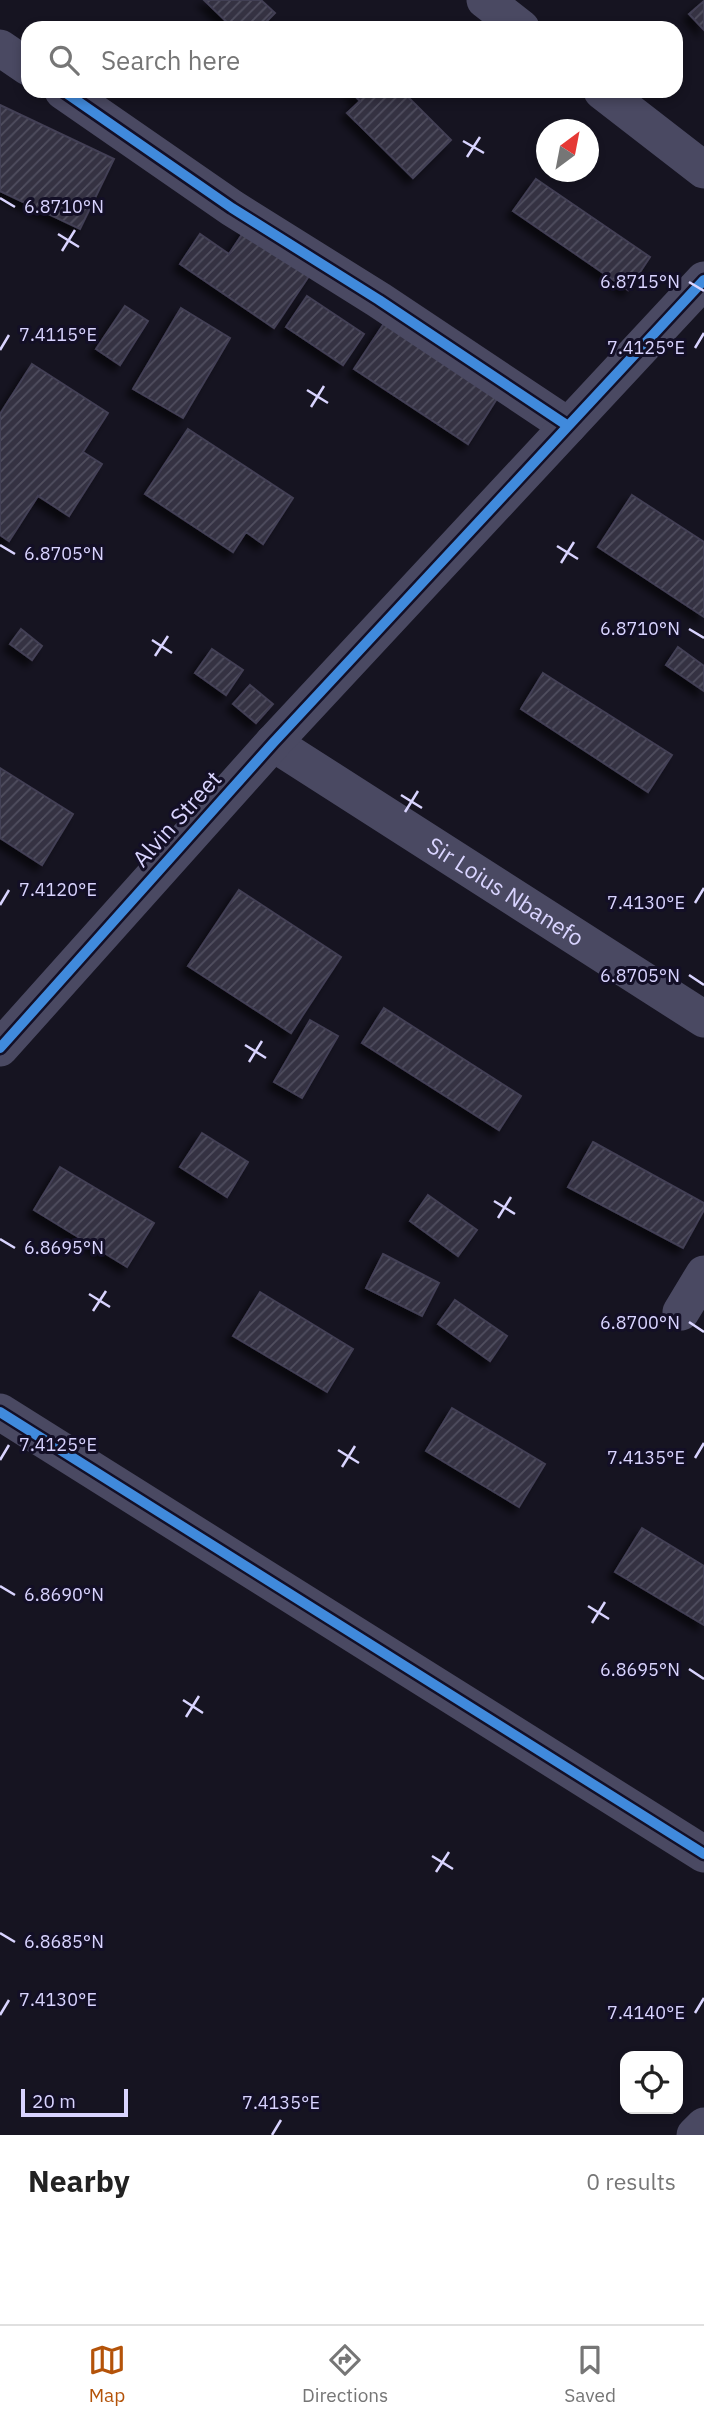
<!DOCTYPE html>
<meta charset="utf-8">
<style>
:root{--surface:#fff;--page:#f6f6f6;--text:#222;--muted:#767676;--line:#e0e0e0;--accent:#b45309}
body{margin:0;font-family:"IBM Plex Sans",sans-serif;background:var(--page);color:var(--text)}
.controls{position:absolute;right:21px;bottom:21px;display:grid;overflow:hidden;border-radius:14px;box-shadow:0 4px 10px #0003}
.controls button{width:63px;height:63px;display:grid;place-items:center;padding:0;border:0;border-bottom:2px solid var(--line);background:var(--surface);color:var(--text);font:35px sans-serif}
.compass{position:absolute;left:536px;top:119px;width:63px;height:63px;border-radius:50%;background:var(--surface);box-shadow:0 4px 10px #0003;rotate:32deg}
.scale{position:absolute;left:21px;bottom:18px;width:107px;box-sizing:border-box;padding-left:7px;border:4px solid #d9d4ff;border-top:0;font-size:19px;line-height:24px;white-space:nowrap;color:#d9d4ff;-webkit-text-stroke:5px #130f26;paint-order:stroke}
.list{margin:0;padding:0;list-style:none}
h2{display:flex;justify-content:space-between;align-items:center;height:91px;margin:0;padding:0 28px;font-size:30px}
h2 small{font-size:23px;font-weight:400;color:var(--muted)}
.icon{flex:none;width:38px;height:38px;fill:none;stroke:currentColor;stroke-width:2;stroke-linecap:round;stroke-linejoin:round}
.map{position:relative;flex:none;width:704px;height:2135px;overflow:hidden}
.search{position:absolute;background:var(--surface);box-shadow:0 4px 10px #0003;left:21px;right:21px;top:21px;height:77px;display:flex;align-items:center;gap:18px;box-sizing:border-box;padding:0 24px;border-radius:21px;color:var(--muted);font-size:26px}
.sheet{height:189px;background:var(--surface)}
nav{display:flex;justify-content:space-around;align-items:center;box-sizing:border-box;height:98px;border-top:2px solid var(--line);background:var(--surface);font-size:19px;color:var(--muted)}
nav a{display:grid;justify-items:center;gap:4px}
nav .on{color:var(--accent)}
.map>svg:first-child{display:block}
</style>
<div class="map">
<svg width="704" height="2135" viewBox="0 0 704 2135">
<defs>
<pattern id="building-hatch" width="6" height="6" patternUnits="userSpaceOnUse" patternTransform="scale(1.75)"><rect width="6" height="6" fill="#343243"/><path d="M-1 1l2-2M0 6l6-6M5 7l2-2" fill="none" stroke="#514f5f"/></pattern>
<filter id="shadow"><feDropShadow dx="-6" dy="6" stdDeviation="3.5" flood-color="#0009"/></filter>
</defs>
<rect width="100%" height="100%" fill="#161421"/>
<path fill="url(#building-hatch)" stroke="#433f54" stroke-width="2" filter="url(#shadow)" d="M204 0H261L275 13 260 28H233Z
M704 1V30L689 14Z
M350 91H402L451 140 413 178 347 113 360 101Z
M0 105 114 159 80 229 0 191Z
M536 179 650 257 628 290 513 211Z
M249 224 315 267 274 328 180 264 200 234 229 254Z
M307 296 364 334 343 365 286 327Z
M125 306 148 321 120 365 96 349Z
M181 308 230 338 183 418 133 389Z
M385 322 498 397 468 444 354 369Z
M32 364 108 413 83 452 102 464 69 516 38 496 9 541 0 535V414Z
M188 429 293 498 263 544 246 532 233 552 145 494Z
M632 495 704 542V617L598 547Z
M21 629 42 646 32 660 10 644Z
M678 647 704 666V691L666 665Z
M212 649 243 670 226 695 195 673Z
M543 673 672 755 648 792 521 709Z
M250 685 273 704 256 723 233 704Z
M0 768 73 814 42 865 0 838Z
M239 890 341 957 291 1033 188 966Z
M384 1008 521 1096 499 1130 362 1043Z
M310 1020 338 1036 302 1098 274 1082Z
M202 1133 248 1162 227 1197 180 1167Z
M593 1142 704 1203V1210L683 1248 568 1187Z
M60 1167 154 1223 127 1267 34 1210Z
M428 1195 477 1230 458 1256 410 1221Z
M383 1254 439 1283 422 1316 366 1288Z
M260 1292 353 1349 327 1392 233 1336Z
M455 1300 507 1336 490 1361 438 1324Z
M452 1408 545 1464 519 1507 426 1451Z
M642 1528 704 1566V1625L615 1572Z"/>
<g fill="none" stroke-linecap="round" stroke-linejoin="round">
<g stroke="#4a4962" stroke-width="37">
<path d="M485 0 521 28"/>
<path d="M0 48 28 67"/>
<path d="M63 91 232 208 379 300 568 426"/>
<path d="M602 91 704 170"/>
<path id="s1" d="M273 743 704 1019"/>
<path d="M0 1048 273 743 704 280"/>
<path d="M681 1312 704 1274"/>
<path d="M0 1412 704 1854"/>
<path d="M695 2135 704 2126"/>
</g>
<defs>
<path id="cycleway" d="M63 91 232 208 379 300 568 426
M0 1048 273 743 704 280
M0 1412 704 1854"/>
</defs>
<use href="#cycleway" stroke="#130f26" stroke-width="15"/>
<use href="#cycleway" stroke="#408adc" stroke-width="10"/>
</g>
<path fill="none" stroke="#d9d4ff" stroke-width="2.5" d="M463 141 484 153M467 157 480 137M0 198 15 207M58 234 79 247M62 251 75 230M689 282 704 291M695 348 704 333M0 350 9 335M307 390 328 403M311 407 324 386M0 545 15 554M557 546 578 559M561 563 574 542M689 629 704 638M152 640 172 653M155 656 168 636M401 795 422 808M405 812 418 791M695 903 704 888M0 905 9 890M689 975 704 985M245 1045 266 1058M249 1062 262 1041M494 1201 515 1214M498 1218 511 1197M0 1239 15 1248M89 1294 110 1307M93 1311 106 1291M689 1322 704 1332M338 1450 359 1463M695 1458 704 1443M0 1460 9 1445M342 1467 355 1446M0 1586 15 1595M588 1606 609 1619M592 1623 605 1602M689 1669 704 1679M183 1700 203 1713M186 1717 199 1696M432 1856 453 1869M436 1872 449 1852M0 1933 15 1942M695 2013 704 1998M0 2015 9 2000M272 2135 281 2120"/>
<g text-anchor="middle" stroke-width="6" stroke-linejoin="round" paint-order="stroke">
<g font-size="23" fill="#d9d4ff" stroke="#130f26">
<text transform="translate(177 819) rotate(-48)" y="8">Alvin Street</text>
<text dy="8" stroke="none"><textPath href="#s1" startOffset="276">Sir Loius Nbanefo</textPath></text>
</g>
</g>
<g font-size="18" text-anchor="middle" fill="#d9d4ff" stroke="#130f26" stroke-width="6" stroke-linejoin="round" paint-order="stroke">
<text x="64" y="213">6.8710°N</text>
<text x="640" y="288">6.8715°N</text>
<text x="58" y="341">7.4115°E</text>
<text x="646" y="354">7.4125°E</text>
<text x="64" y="560">6.8705°N</text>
<text x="640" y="635">6.8710°N</text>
<text x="58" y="896">7.4120°E</text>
<text x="646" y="909">7.4130°E</text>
<text x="640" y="982">6.8705°N</text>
<text x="64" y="1254">6.8695°N</text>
<text x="640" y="1329">6.8700°N</text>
<text x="58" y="1451">7.4125°E</text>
<text x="646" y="1464">7.4135°E</text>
<text x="64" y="1601">6.8690°N</text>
<text x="640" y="1676">6.8695°N</text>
<text x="64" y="1948">6.8685°N</text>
<text x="58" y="2006">7.4130°E</text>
<text x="646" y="2019">7.4140°E</text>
<text x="281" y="2109">7.4135°E</text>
</g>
</svg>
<div class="controls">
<button><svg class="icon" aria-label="locate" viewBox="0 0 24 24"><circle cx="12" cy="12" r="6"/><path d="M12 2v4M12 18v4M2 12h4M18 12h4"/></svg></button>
</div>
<svg class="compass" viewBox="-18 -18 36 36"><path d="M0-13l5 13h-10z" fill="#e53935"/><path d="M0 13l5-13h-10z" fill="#767676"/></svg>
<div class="scale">20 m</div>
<div class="search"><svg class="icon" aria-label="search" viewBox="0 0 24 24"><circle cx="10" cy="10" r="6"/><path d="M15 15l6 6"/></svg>Search here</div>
</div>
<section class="sheet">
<h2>Nearby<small>0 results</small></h2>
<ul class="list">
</ul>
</section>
<nav>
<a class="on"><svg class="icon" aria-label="map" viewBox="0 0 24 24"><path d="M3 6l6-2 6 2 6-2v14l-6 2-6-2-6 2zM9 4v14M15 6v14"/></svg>Map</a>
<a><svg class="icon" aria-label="directions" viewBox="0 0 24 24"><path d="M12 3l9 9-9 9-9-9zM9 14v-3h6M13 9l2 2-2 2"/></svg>Directions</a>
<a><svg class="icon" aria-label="saved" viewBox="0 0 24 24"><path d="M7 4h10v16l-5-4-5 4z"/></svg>Saved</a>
</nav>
